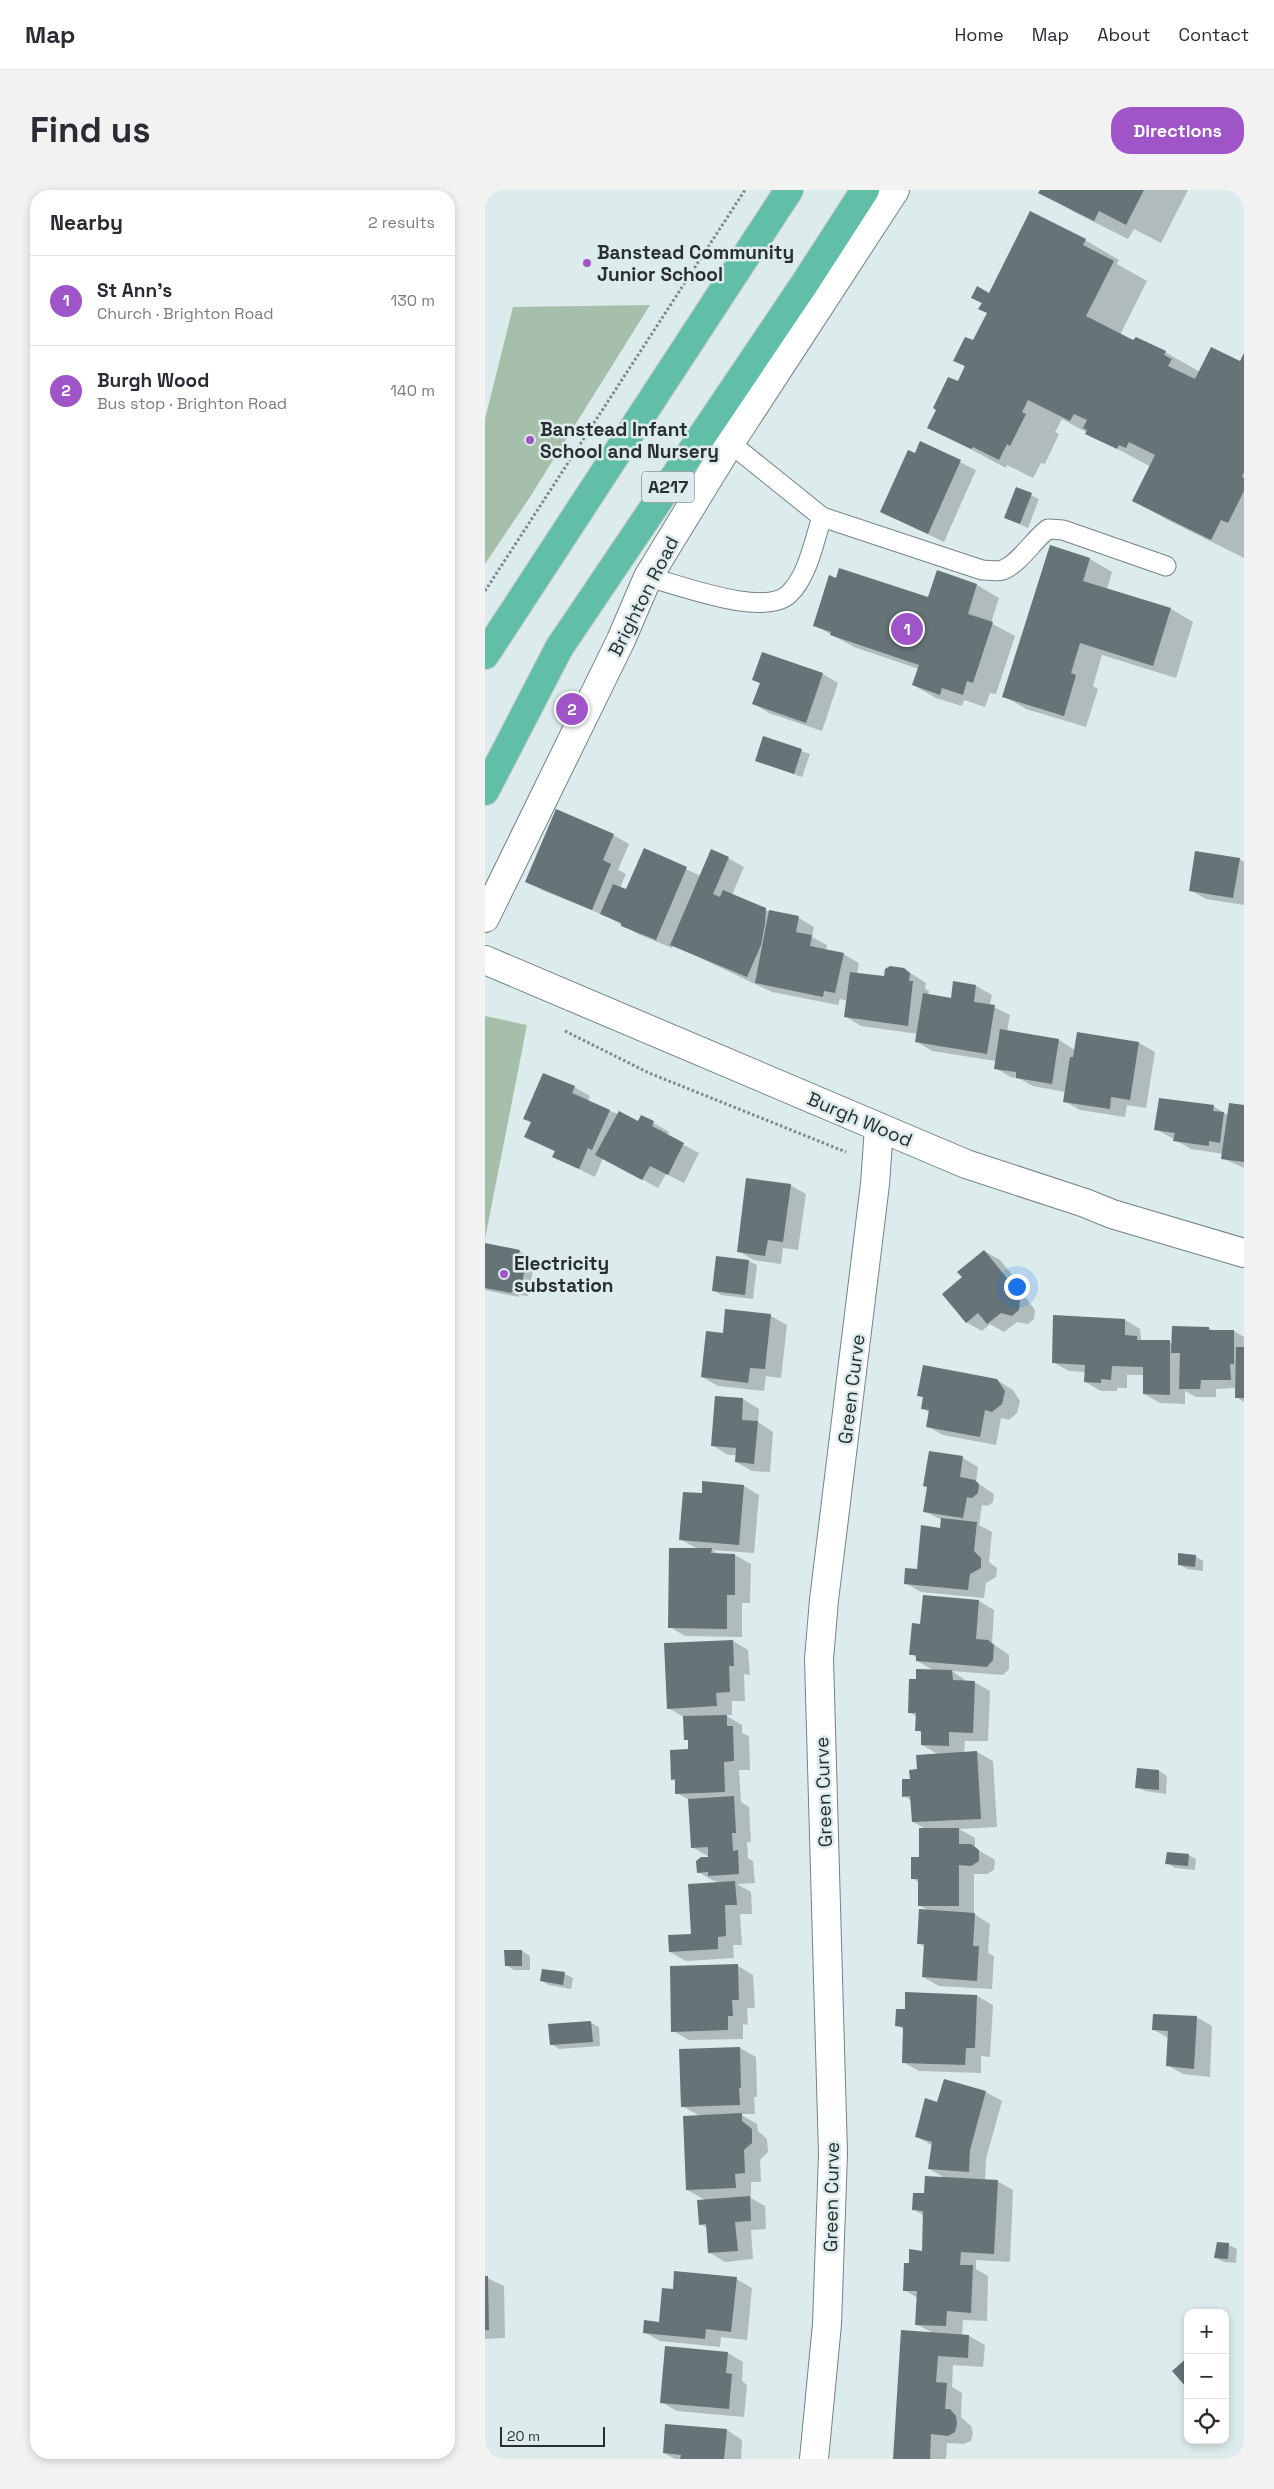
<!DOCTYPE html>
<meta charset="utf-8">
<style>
:root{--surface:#fff;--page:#f2f2f3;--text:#2b2b33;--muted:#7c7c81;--line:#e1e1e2;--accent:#9f54c7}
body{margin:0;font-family:"Space Grotesk",sans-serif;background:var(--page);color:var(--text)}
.controls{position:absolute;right:15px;bottom:15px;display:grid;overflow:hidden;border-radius:10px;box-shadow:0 2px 8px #0003}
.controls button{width:45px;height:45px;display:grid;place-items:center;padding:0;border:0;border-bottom:1px solid var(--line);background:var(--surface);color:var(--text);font:25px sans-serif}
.scale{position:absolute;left:15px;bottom:12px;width:105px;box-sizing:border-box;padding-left:5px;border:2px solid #292f2f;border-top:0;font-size:14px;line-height:18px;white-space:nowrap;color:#292f2f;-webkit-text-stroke:4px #dcebeb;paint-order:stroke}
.you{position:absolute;left:531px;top:1096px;width:18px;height:18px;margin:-12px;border:4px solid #fff;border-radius:50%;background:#1a73e8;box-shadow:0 0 0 8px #1a73e833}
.badge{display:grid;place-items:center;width:32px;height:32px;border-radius:50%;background:var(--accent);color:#fff;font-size:16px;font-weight:700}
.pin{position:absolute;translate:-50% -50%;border:2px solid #fff;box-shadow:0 1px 5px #0006}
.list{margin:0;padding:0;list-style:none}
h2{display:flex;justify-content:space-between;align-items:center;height:65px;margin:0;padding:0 20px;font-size:21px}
h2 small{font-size:16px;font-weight:400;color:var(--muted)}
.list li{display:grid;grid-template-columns:32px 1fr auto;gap:15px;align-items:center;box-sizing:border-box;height:90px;padding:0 20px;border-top:1px solid var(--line)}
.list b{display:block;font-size:19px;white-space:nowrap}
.list p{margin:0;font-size:16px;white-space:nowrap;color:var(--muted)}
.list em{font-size:16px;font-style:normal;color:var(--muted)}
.icon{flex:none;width:28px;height:28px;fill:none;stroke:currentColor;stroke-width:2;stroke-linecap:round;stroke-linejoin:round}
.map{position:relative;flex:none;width:759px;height:2269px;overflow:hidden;border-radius:20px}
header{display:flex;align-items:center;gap:30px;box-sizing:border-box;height:70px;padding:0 25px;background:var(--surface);border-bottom:1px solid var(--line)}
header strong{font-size:24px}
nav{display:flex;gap:28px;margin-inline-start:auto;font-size:18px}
.intro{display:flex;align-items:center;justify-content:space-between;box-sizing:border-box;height:120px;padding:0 30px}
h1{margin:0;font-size:35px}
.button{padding:12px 22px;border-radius:20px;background:var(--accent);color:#fff;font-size:18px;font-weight:700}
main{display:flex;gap:30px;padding:0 30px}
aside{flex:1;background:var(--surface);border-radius:20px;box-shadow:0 2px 8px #0003}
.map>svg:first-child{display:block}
</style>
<header>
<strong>Map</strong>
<nav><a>Home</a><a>Map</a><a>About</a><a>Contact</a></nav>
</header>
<div class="intro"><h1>Find us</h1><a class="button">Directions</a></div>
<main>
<aside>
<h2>Nearby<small>2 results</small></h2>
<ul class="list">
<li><span class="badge">1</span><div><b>St Ann's</b><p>Church · Brighton Road</p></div><em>130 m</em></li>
<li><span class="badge">2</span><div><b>Burgh Wood</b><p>Bus stop · Brighton Road</p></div><em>140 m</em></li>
</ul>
</aside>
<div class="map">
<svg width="759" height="2269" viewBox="0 0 759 2269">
<rect width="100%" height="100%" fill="#dcebeb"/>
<path fill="#a6bfab" d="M165 115 45 307 0 374V229L28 117Z
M0 826 42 835 0 1049Z"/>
<path fill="#0003" d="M556 0H703L676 53 649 39 643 49 589 22 555 2Z
M600 50 634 70 632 74 662 91 635 145 680 162 715 182 755 173 759 166V368L683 330 649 311 666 277 577 229 570 242 574 244 560 274 556 273 548 288 522 275 521 278 444 237 473 193 489 152 503 123 498 114 488 108 505 105Z
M436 253 491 280 459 352 397 322Z
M532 299 554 309 543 338 521 328Z
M605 369 627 382 622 399 686 419 708 432 691 488 617 465 608 496 613 499 601 537 541 519 519 506Z
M453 382 492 395 514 408 506 433 530 446 511 504 505 503 500 517 479 510 477 516 451 508 428 495 434 479 369 457 329 435 444 409Z
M278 463 338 484 353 493 337 541 284 523 269 514 276 494 269 490Z
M279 548 325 564 317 587 271 571Z
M128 645 144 654 133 680 141 684 135 698 142 701 159 660 216 686 243 668 259 677 247 705 285 722 314 728 329 737 327 747 342 755 341 760 358 764 374 773 372 784 400 788 419 779 441 793 440 799 444 801 443 805 467 809 469 793 491 796 507 805 505 815 525 825 522 842 574 850 590 860 654 853 670 862 661 918 642 915 640 927 595 920 579 911 580 902 548 896 535 889 526 887 510 878 511 871 447 861 432 852 433 844 376 836 361 827 363 811 355 809 353 815 287 802 188 755 187 758 153 744 123 727 57 700 42 691Z
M754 669 759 672V715L721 709 705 700Z
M89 897 105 906 103 912 153 932 157 926 184 942 182 946 214 963 199 993 181 984 173 998 118 968 110 987 69 967 71 962 41 947Z
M728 916 743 925 759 917V978L737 968 738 964 706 959 671 939Z
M305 995 321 1004 313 1060 298 1058 296 1074 269 1070 253 1061Z
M0 1059 34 1061 42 1065 41 1070 49 1074 43 1106 34 1105V1107L0 1100Z
M499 1061 515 1070 541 1102 538 1104 550 1120 549 1129 543 1134 532 1132 519 1142 505 1134 497 1141 481 1132 479 1087Z
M264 1071 272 1075 268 1109 236 1105 228 1100Z
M241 1121 286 1126 302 1135 296 1188 281 1186 279 1201 233 1196 217 1187 239 1144Z
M640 1130 655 1139 656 1149 659 1151 688 1153 724 1138 729 1141H749L759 1147V1212L751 1207V1198L731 1199V1207H711L700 1201V1214L675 1213 659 1204 660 1185H642V1198H632V1201H616L600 1192 601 1182 584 1181 568 1172Z
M512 1190 528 1200 535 1211 532 1223 524 1230 516 1228 511 1255 458 1245 442 1236 445 1223 437 1218 439 1208 434 1205Z
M258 1209 274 1219 273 1232 288 1242 285 1282 267 1281 251 1272 252 1265H243L227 1255Z
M478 1268 493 1277 491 1292 509 1304 508 1312 503 1316 497 1315 494 1335 507 1342 504 1372 512 1378 511 1387 501 1393 499 1408 436 1402 420 1393 433 1380 457 1339V1330L439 1321Z
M259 1296 274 1305 269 1363 227 1360 236 1365H250L266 1374 265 1413H257V1447L200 1446 185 1437 213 1359 195 1349 218 1305Z
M710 1366 718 1371V1381L702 1379 694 1374Z
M494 1411 509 1420 507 1453 524 1465V1479L518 1485 467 1481 483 1492H489L505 1501 503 1551H480L479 1563 492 1562 508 1571 512 1637 474 1639 490 1648V1658L510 1670 509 1680 502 1684H489V1724L505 1734 503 1763 509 1766 507 1799 454 1796 438 1787 440 1757 433 1753 444 1721 434 1715 435 1693 427 1688 436 1668 441 1639 428 1632 427 1611 419 1606 426 1590 433 1581 454 1565 437 1555 438 1543 432 1540V1527L424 1522 432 1491 450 1481 432 1471V1468L426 1464 436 1436Z
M248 1451 263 1460 265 1485 259 1484 260 1511H247V1525H240L257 1535V1543L264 1546 265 1580H254L256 1612 264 1617 266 1652H262L263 1668 268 1671 270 1693 252 1694 266 1702 267 1724H255L257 1755H248L249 1768 201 1771 185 1762 208 1745 239 1693 229 1691 213 1682 226 1668 207 1657 204 1610 192 1603 191 1592 187 1589 204 1561V1551L200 1549 199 1527 183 1518Z
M653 1580 674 1581 682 1586 681 1604 660 1601 652 1597Z
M703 1665 711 1669 710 1680 690 1678 682 1673Z
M37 1761 45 1766V1780H29L21 1775Z
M253 1776 268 1785 270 1818H262L263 1835 258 1834V1849L204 1850 188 1841Z
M58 1780 80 1784 88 1788 86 1799 64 1795 57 1791Z
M492 1806 508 1815 505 1867 496 1866V1883L434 1881 418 1872 420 1840 412 1835 421 1821Z
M711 1827 727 1836 725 1887 698 1884 682 1875 683 1848 668 1839Z
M106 1833 114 1837 115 1856 74 1859 66 1854Z
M255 1858 271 1867 272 1907H269L270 1924H255L272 1934 273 1941 282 1949 283 1962 275 1970 276 1992H266V2008L280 2016 281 2039 266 2040 268 2069 240 2072 225 2063 223 2038 215 2034 222 2011 202 2000 215 1926 197 1916Z
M460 1891 501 1902 517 1911 501 1969 500 1990 512 1991 528 2000 525 2072 491 2070V2079L503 2086 502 2131 478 2130 477 2145 484 2146 500 2155 498 2177 468 2175 467 2197 477 2203 476 2227 486 2236 488 2244 486 2251 479 2254 462 2253 461 2269H410L448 2143 431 2134 433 2108 419 2100 425 2074 438 2062 439 2026 428 2019 441 2004 462 1989 444 1979 448 1956 431 1946 453 1913Z
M744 2055 752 2059 751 2073 739 2072 731 2068Z
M0 2087 19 2096 20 2148 0 2149Z
M251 2089 267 2098 262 2150 236 2147 235 2157 175 2151 159 2142 175 2133 189 2100Z
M243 2163 258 2172 257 2191 262 2195 259 2227 192 2221 176 2212Z
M242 2240 257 2250 256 2269H190L179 2263Z"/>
<path fill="#667377" d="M555 0H659L641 35 614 21 609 31 553 3Z
M545 21 601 49 598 55 629 71 601 126 648 150 651 147 681 161 679 165 687 169 683 176 710 189 726 157 755 171 759 163V282L757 287 759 288V301L743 333 736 330 726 350 647 311 670 265 644 252 641 258 634 255 632 259 600 244 602 240 598 238 602 230 589 224 585 231 543 210 537 222 541 224 525 256 522 254 514 270 488 257 486 259 442 238 451 220 448 218 463 187 473 191 480 176 468 171 480 147 488 150 502 123 493 119 497 113 486 108 492 96 504 103Z
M435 251 476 270 443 344 395 322 423 260 430 263Z
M531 297 547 303 535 334 519 328Z
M565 355 605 368 598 391 686 418 668 476 595 453 586 483 591 485 579 526 517 507Z
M354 378 443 407 452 380 492 394 483 424 508 432 488 493 482 491 478 505 457 498 455 505 427 495 434 475 345 445 346 442 328 436 344 385 351 388Z
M277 462 338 483 321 533 267 514 275 493 267 490Z
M278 546 317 559 309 584 270 571Z
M71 619 129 644 118 670 126 674 107 720 40 692Z
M159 658 202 677 171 750 136 736V733L115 724 128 694 141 699Z
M226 659 244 667 228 704 235 707 238 700 281 718 280 734 276 755 262 787 185 755Z
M710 661 755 668 748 708 704 701Z
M284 720 314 726 311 742 327 745 325 756 359 763 350 803 339 801 338 807 270 793Z
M405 776 419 778 425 783 424 791H428L423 836 359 827 365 782 399 786 400 779Z
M468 791 491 795 489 812 510 815 502 864 430 852 438 803 466 808Z
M515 839 574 849 567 894 531 888V882L509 879Z
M592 842 654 852 645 910 626 907 625 919 578 912 585 867H588Z
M58 883 90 896 87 903 125 920 107 960 103 958 94 979 67 967 70 961 39 947 46 932 38 929Z
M674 908 729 915 728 921 739 922 735 953 724 951V956L688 951 690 943 669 940Z
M744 913 759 915V972L736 969Z
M134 921 153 931 156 925 169 931 167 936 199 953 183 985 165 976 157 990 110 965Z
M261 988 306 994 298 1052 283 1050 280 1066 252 1062Z
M0 1053 35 1060 33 1067 42 1069 35 1102 27 1101 26 1103 0 1098Z
M499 1060 526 1093 523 1095 535 1110 534 1120 527 1126 516 1123 502 1134 493 1123 481 1133 457 1104 477 1087 472 1082Z
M231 1066 264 1070 260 1105 227 1101Z
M240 1119 286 1124 280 1179 265 1178 263 1193 216 1187 221 1141 238 1143Z
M568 1125 640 1129V1145L652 1146V1150H685V1205L658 1204V1177L627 1176 626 1190 616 1189V1193L599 1192 600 1175 567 1173Z
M687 1136 724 1137V1140H749V1174H745L746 1190H716L715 1199H694L695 1163H686Z
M751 1157H759V1208H750Z
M438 1175 512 1189 520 1201 517 1214 507 1222 500 1220 495 1247 441 1237 444 1220 436 1219 438 1207 432 1206Z
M230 1206 258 1208 257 1230 273 1231 269 1274 250 1272 251 1258 226 1256Z
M444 1261 478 1266 475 1287 490 1290 494 1294 493 1303 487 1308 482 1307 478 1328 438 1322 442 1297 438 1296Z
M217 1291 259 1295 254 1355 194 1350 198 1302 217 1303Z
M456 1328 492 1332 489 1361 496 1368V1378L485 1384 483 1400 419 1394 420 1378 432 1379 436 1335 455 1338Z
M184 1358H227L226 1363 250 1364V1405H242V1439L183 1438Z
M693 1363 711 1365 710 1377 693 1375Z
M438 1405 494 1410 491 1449 503 1450 509 1455 508 1470 502 1477 431 1471V1465H424L427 1433 435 1434Z
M248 1450 249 1476H244L245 1502 231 1503 232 1516 182 1519 179 1453Z
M431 1479 467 1480 468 1490 490 1491 488 1543 464 1542V1556L436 1555V1541H430L431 1523H423L424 1489H431Z
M242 1525V1536H248L249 1571 239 1572 240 1602 190 1604V1589L186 1590 185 1560 203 1559V1550H199L198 1526Z
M492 1561 496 1629 427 1632 425 1606 417 1607V1589H425L424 1580 432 1579 431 1565Z
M652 1578 674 1580V1600L650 1598Z
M249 1606 251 1643H247L248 1661 253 1660 254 1684 223 1686V1682L212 1683 211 1671 216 1667H223V1657L206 1658 203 1609Z
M434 1638H474V1654H486L494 1660V1671L486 1676 474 1675V1716H433V1689H426V1667H434Z
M682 1662 704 1664 703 1676 680 1674Z
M250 1691 252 1715H240L241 1746 233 1747V1759L184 1762 183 1745 206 1744 203 1694Z
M434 1719 490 1723 488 1756H494L492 1791 437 1787 439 1754H432Z
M19 1760H37V1776H20Z
M253 1774 254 1810H247L248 1826H243V1840L186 1842 185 1776Z
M57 1779 80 1782 78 1795 55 1791Z
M420 1802 492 1805 490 1858H481L480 1875 417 1873 418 1837 410 1836 411 1819H420Z
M668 1824 712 1826 709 1879 681 1876 683 1841 667 1840Z
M106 1831 108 1852 65 1855 63 1834Z
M255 1857 256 1898H254L255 1915 196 1917 194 1859Z
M459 1889 501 1901 485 1960 484 1982 443 1979 447 1952 430 1947 440 1908 452 1912Z
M257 1923V1931L267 1939V1953L259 1960 260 1983 250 1984 251 1998 201 2000 198 1926Z
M440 1986 513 1990 509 2064 476 2062 475 2075H488L486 2123 462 2121 461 2136 430 2135 432 2101H418L419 2073H424V2059L437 2061 438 2021 427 2020 428 2003H439Z
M265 2006 266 2031 250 2032 253 2061 223 2063 221 2034 214 2035 212 2010Z
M732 2052 744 2053 743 2069 729 2068Z
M189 2081 252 2087 246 2142 221 2139 220 2149 158 2143 159 2130 174 2132 177 2098 188 2099Z
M0 2086H3L4 2140H0Z
M416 2140 484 2145 483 2168 453 2166 451 2192 462 2193 460 2219H465L471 2226 472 2234 470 2242 463 2246 446 2244 445 2269H408Z
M180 2156 243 2162 241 2183 247 2184 244 2219 175 2213Z
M703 2167V2195L701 2197 687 2181Z
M180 2234 242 2239 239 2269H195L196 2265 178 2263Z"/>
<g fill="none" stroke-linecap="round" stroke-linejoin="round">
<defs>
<path id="lane" d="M245 253 337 327 497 380C503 380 512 382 518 380 536 372 547 351 563 339L578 340 681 376
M163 387C195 395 279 428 304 404 323 386 329 351 337 327"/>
<path id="street" d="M0 728 136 450 163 387 245 253 410 0
M0 770 481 974 600 1013 627 1024 759 1063
M329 2269 342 2134 348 1964 334 1469 339 1410 390 994 394 937"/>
<path id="highway" d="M0 465 304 0
M0 601 74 458 320 93 380 0"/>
</defs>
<use href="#lane" stroke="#758383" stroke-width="21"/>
<use href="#street" stroke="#758383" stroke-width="30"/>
<use href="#highway" stroke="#c7c9c9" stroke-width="30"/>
<path stroke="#7d8888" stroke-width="3" stroke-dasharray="2.5 2.5" stroke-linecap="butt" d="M0 401 260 0
M80 841 164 883 361 962"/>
<use href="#lane" stroke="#fff" stroke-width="19"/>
<use href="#street" stroke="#fff" stroke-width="28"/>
<use href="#highway" stroke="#60bfa6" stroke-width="28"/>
</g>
<g fill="#9f54c7" stroke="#dcebeb" stroke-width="2">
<circle cx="102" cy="73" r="5"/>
<circle cx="45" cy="250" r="5"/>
<circle cx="19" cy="1084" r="5"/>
</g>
<g text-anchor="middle" stroke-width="5" stroke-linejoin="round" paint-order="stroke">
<rect fill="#dcebeb" stroke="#5f6767" stroke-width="1" x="157" y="281.5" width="52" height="31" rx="4"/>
<g font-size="18" font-weight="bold" fill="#292f2f">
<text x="183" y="303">A217</text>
</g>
<g font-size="19" font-weight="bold" fill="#292f2f" stroke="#dcebeb" text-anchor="start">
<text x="112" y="69">Banstead Community<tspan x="112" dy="22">Junior School</tspan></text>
<text x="55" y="246">Banstead Infant<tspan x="55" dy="22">School and Nursery</tspan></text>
<text x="29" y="1080">Electricity<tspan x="29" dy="22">substation</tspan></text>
</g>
<g font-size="19" fill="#292f2f" stroke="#dcebeb">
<text transform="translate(158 406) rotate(-63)" y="7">Brighton Road</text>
<text transform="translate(375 929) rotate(23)" y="7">Burgh Wood</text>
<text transform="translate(366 1199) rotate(-83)" y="7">Green Curve</text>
<text transform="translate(338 1602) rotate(-92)" y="7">Green Curve</text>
<text transform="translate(346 2007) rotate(-89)" y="7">Green Curve</text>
</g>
</g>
</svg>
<div class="controls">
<button>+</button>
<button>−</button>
<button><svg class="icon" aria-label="locate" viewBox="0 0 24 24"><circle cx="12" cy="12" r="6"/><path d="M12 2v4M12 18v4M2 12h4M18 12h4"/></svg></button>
</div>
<div class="scale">20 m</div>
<div class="you"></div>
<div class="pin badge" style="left:422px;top:439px">1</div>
<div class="pin badge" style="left:87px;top:519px">2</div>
</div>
</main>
